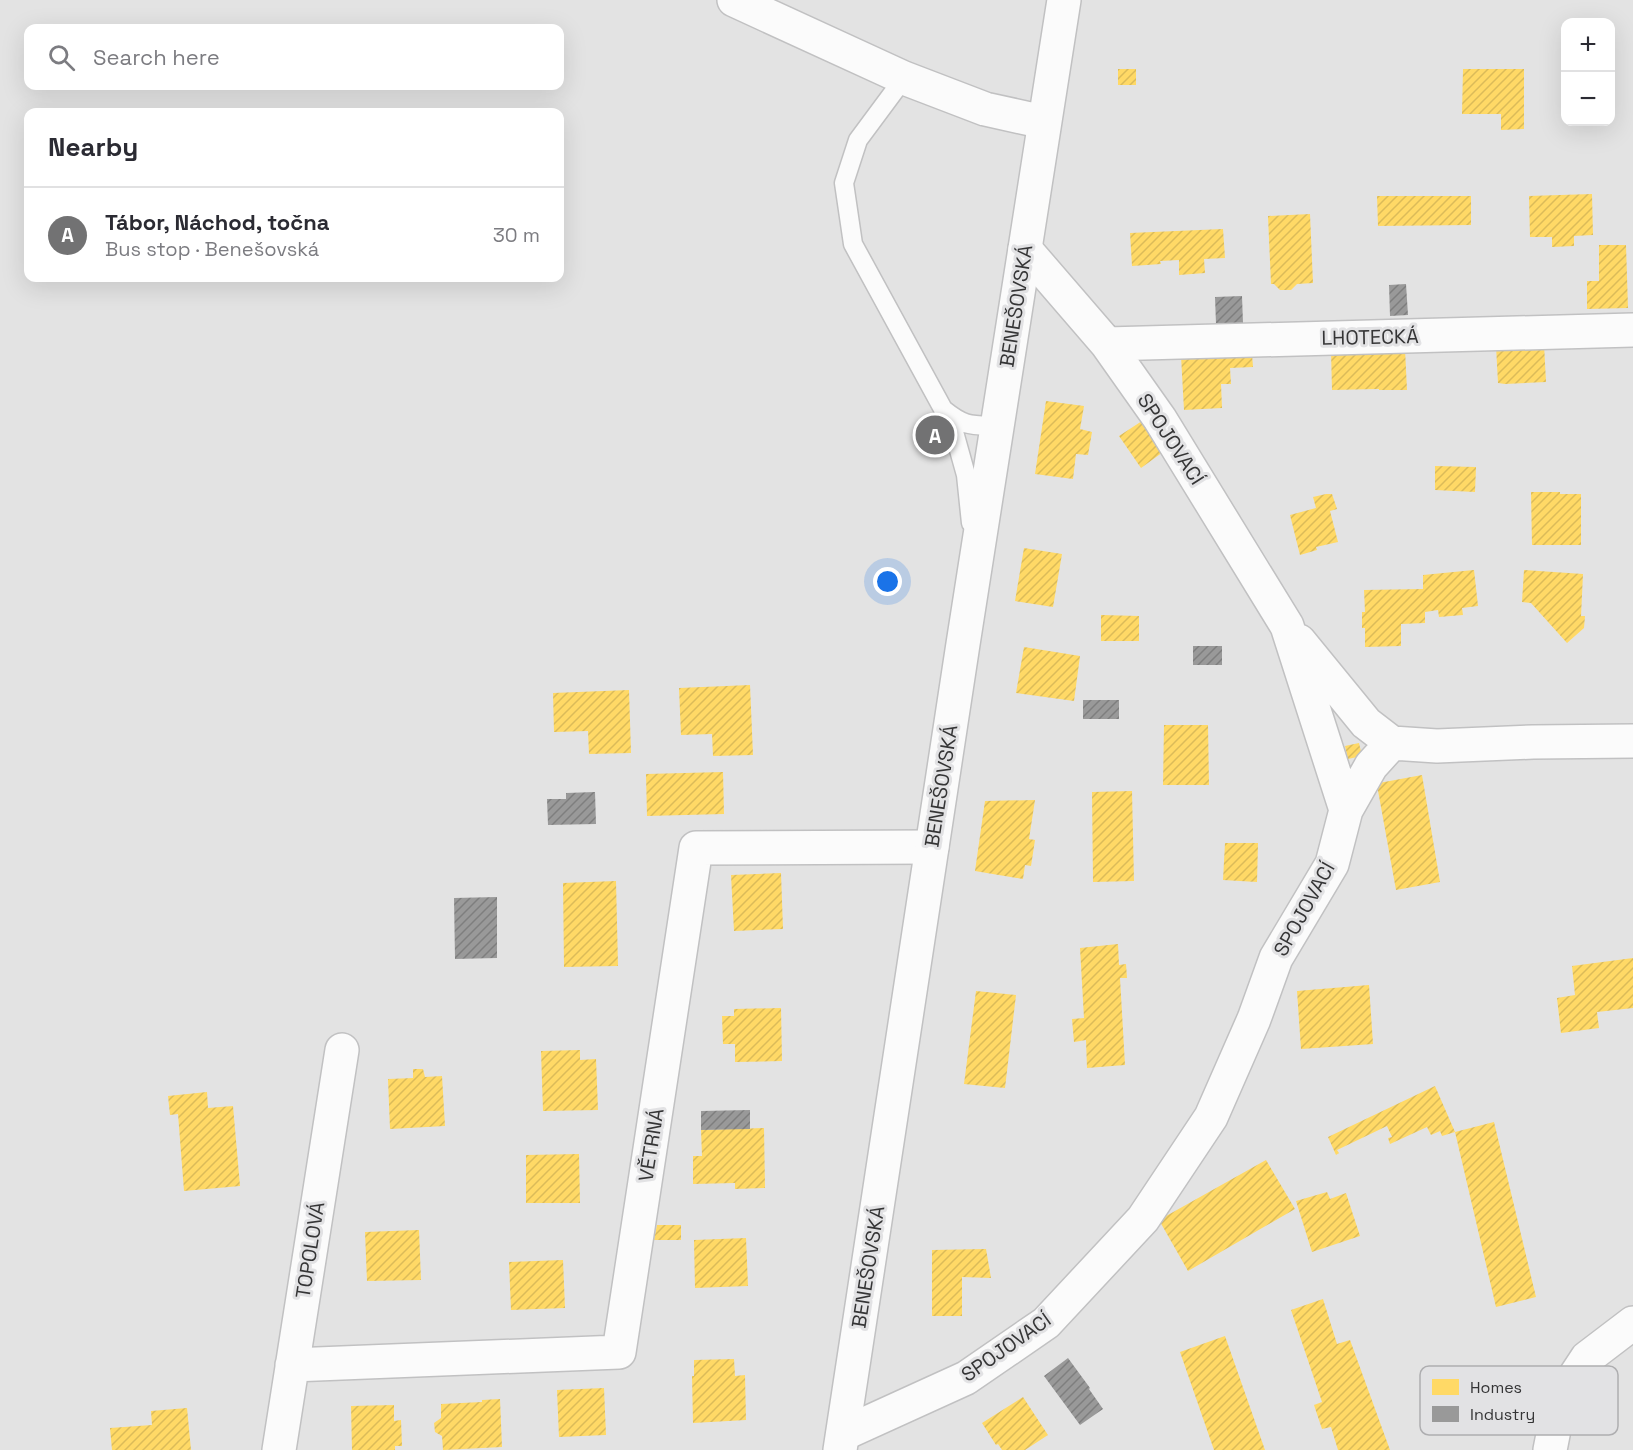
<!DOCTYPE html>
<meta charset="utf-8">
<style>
:root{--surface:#fff;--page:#f7f7f7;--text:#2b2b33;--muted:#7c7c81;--line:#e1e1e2;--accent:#727273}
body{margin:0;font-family:"Space Grotesk",sans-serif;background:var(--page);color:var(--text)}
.controls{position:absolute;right:18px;top:18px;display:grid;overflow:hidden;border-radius:12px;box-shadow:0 6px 24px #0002}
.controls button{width:54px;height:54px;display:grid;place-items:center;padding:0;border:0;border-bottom:2px solid var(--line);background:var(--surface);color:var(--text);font:30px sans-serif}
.you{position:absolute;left:888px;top:582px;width:21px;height:21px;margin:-15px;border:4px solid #fff;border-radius:50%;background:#1a73e8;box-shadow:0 0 0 9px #1a73e833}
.badge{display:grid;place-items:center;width:39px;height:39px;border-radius:50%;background:var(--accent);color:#fff;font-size:20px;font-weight:700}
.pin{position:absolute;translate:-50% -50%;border:3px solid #fff;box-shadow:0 2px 6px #0006}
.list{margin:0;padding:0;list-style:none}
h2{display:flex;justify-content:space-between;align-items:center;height:78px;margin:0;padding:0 24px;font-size:26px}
h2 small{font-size:20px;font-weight:400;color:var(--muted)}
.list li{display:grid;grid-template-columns:39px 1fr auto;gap:18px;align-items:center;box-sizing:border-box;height:96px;padding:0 24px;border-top:2px solid var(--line)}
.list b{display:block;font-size:22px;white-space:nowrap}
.list p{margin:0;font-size:20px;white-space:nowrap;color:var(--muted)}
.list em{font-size:20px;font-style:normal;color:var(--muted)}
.icon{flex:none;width:33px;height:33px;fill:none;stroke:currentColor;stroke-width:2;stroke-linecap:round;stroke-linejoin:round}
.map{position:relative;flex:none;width:1633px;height:1450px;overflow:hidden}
.search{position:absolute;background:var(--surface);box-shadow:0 6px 24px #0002;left:24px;top:24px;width:540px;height:66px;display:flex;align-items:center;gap:15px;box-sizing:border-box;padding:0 21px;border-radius:12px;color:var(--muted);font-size:22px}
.panel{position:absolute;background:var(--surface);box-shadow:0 6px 24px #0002;left:24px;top:108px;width:540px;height:174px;border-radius:12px}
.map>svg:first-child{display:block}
</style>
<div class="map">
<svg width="1633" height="1450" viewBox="0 0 1633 1450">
<defs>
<pattern id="homes-hatch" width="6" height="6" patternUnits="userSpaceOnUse" patternTransform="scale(1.5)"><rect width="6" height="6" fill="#ffd966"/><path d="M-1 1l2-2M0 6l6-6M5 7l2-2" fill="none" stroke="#dbbb59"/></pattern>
<pattern id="industry-hatch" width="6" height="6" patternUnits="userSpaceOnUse" patternTransform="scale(1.5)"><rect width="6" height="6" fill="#999"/><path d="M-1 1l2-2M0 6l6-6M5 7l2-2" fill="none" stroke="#7e7e7e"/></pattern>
</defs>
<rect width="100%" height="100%" fill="#e3e3e3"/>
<path fill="url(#homes-hatch)" d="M1118 69H1136V85H1118Z
M1463 69H1524V129L1501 130V114H1462Z
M1592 194 1593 235 1574 236V246L1552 247V237H1530L1529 196Z
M1377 196H1471V225L1378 226Z
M1310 214 1313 283 1297 284 1291 290H1280L1274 284H1271L1268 216Z
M1223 229 1225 258 1204 259 1205 273 1179 275V260L1160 261 1161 264 1132 266 1130 233Z
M1599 245H1626L1628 308 1587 309V281H1599Z
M1544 344 1546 382 1505 384 1498 383 1496 346Z
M1405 349 1407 390H1379V389L1332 390 1331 351Z
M1252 354 1253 367 1230 368 1231 384H1221L1222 408 1184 410 1181 356Z
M1046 401 1084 406 1080 429 1092 432 1088 455 1076 454 1073 479 1035 474Z
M1142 421 1163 452 1141 468 1119 436Z
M1435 466 1476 467 1475 492 1435 490Z
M1531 492H1560V494H1581V545H1532Z
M1326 494H1332L1337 509 1330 511 1338 542 1316 547 1317 550 1300 555 1290 515 1316 508 1313 497Z
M1024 548 1062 554 1053 607 1015 601Z
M1474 570 1478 606 1462 608 1463 615 1439 617 1438 610 1425 612V623L1401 624V646L1365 647V628H1362V612H1365L1364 590 1423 589V575Z
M1524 570 1583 574 1581 616H1585L1584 628 1567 643 1531 603 1522 602Z
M1101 615 1139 616V641H1101Z
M1024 647 1080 656 1074 701 1016 693Z
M750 685 753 755 713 756 712 734 681 735 679 688Z
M629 690 631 753 589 754 588 731 554 732 553 693Z
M1164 725H1208L1209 785H1163Z
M1359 743 1362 756 1348 759 1345 746Z
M723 772 724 814 647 816 646 774Z
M1422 775 1440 882 1396 890 1377 785 1379 783Z
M1132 791 1134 881 1093 882 1092 792Z
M1035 800 1029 839 1035 840 1031 866 1025 865 1023 879 975 871 985 801Z
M1225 843H1258L1257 882 1223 880Z
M781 873 783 929 734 931 731 875Z
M616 881 618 966 564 967 563 883Z
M1118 944 1119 965 1126 964 1127 978H1120L1125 1065 1087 1068 1086 1040 1074 1042 1072 1019 1084 1018 1080 948Z
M1633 958V1008L1597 1012 1599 1028 1561 1033 1557 998 1575 995 1572 966Z
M1369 985 1373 1044 1301 1049 1297 991Z
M976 991 1016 995 1005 1088 964 1084Z
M781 1008 782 1061 735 1062V1044H723L722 1016H734V1009Z
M580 1050V1060L596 1059 598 1110 543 1111 541 1051Z
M413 1069H423L425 1077 442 1076 445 1126 390 1129 388 1079 413 1078Z
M1435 1086 1455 1132 1442 1136 1440 1131 1431 1135 1427 1127 1390 1144 1388 1138 1392 1137 1387 1126 1337 1150 1339 1153 1336 1155 1328 1137Z
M207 1092 208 1108 233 1106 240 1186 184 1191 178 1114 170 1115 168 1096Z
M1494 1122 1536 1297 1496 1307 1455 1132Z
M764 1128 765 1188 735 1189V1183L693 1184V1156H702L701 1130Z
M579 1154 580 1203H526V1155Z
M1266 1160 1295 1209 1188 1271 1159 1220Z
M1327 1192 1330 1199 1346 1193 1360 1236 1312 1252 1296 1201Z
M657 1225H681V1240H654Z
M419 1230 421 1280 367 1281 365 1232Z
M746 1238 748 1286 695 1288 694 1240Z
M986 1249 991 1278 962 1277V1316H932V1250Z
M563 1260 565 1308 511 1310 509 1262Z
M1323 1299 1337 1344 1350 1340 1390 1450H1338L1331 1427 1322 1429 1314 1405 1322 1402 1291 1310Z
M1225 1336 1265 1450H1214L1180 1352Z
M734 1359 735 1376 745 1375 746 1420 693 1423 692 1376H694V1360Z
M604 1388 606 1435 559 1437 557 1390Z
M1023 1397 1048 1435 1025 1450H1002L998 1444 996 1445 982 1423Z
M500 1399 502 1447 443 1450 442 1436 435 1432 434 1423 441 1418V1404L482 1402V1400Z
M394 1405V1421L401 1420 402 1446H395V1450H352L351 1406Z
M187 1408 191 1450H112L110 1428 152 1425 151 1411Z"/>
<path fill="url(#industry-hatch)" d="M1406 284 1408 315 1390 316 1389 285Z
M1242 296 1243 323 1216 324 1215 297Z
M1193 646H1222V665H1193Z
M1083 700H1119V719H1083Z
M595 792 596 824 548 825 547 799H566V793Z
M497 897V958L455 959 454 898Z
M750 1110V1129L701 1130V1111Z
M1068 1358 1090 1388 1089 1389 1103 1409 1080 1425 1044 1376Z"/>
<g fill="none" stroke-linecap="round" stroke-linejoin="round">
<defs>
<path id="service" d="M904 78 858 140 844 183 853 244 943 409 954 432 966 475 971 523
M944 410C965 427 971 425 997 426"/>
<path id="minor" d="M1107 344 1633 330
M1299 641 1366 723 1392 743 1437 746 1533 742 1633 741
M1346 810 1371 766 1392 743
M292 1365 619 1352 696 848 932 847
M843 1434 966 1378 1046 1323 1143 1219 1211 1117 1254 1019 1276 958 1332 864 1346 810 1287 626 1160 419 1107 344 1025 249
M279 1450 342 1050
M1550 1450 1560 1399 1587 1358 1633 1323"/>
<path id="tertiary" d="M734 0 904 78 985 109 1044 122"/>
<path id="secondary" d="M840 1450 963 644 1064 0"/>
</defs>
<use href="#service" stroke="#c1c1c2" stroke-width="21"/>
<use href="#minor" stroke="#c1c1c2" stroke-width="36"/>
<use href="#tertiary" stroke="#c1c1c2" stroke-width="36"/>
<use href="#secondary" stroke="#c1c1c2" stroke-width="36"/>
<use href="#service" stroke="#fbfbfb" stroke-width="18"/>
<use href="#minor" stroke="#fbfbfb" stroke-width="33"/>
<use href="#tertiary" stroke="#fbfbfb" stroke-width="33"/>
<use href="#secondary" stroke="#fbfbfb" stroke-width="33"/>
</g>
<g text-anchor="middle" stroke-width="6" stroke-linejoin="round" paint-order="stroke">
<g font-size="20" fill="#353536" stroke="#e2e2e4">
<text transform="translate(1016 306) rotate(-81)" y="7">BENEŠOVSKÁ</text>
<text transform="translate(1370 337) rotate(-1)" y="7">LHOTECKÁ</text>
<text transform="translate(1171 439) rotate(57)" y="7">SPOJOVACÍ</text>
<text transform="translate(941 786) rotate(-81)" y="7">BENEŠOVSKÁ</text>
<text transform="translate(1304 909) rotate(-61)" y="7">SPOJOVACÍ</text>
<text transform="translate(651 1145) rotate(-81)" y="7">VĚTRNÁ</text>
<text transform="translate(310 1250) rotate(-81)" y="7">TOPOLOVÁ</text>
<text transform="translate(868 1267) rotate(-81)" y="7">BENEŠOVSKÁ</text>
<text transform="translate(1006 1347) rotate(-35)" y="7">SPOJOVACÍ</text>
</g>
</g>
<rect x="1420" y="1366" width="198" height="69" rx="9" fill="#e2e2e4" stroke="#aeaeb0" stroke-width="1.5"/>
<rect x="1432" y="1379" width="27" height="16" fill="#ffd966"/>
<rect x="1432" y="1406" width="27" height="16" fill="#999"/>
<g font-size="16" fill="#353536">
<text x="1470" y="1393">Homes</text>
<text x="1470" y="1420">Industry</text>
</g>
</svg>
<div class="controls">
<button>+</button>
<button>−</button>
</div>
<div class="you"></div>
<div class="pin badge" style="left:935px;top:435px">A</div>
<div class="search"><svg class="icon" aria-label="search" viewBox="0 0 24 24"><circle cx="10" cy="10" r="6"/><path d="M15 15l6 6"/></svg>Search here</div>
<section class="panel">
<h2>Nearby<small></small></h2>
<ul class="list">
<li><span class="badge">A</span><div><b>Tábor, Náchod, točna</b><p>Bus stop · Benešovská</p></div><em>30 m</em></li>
</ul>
</section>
</div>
